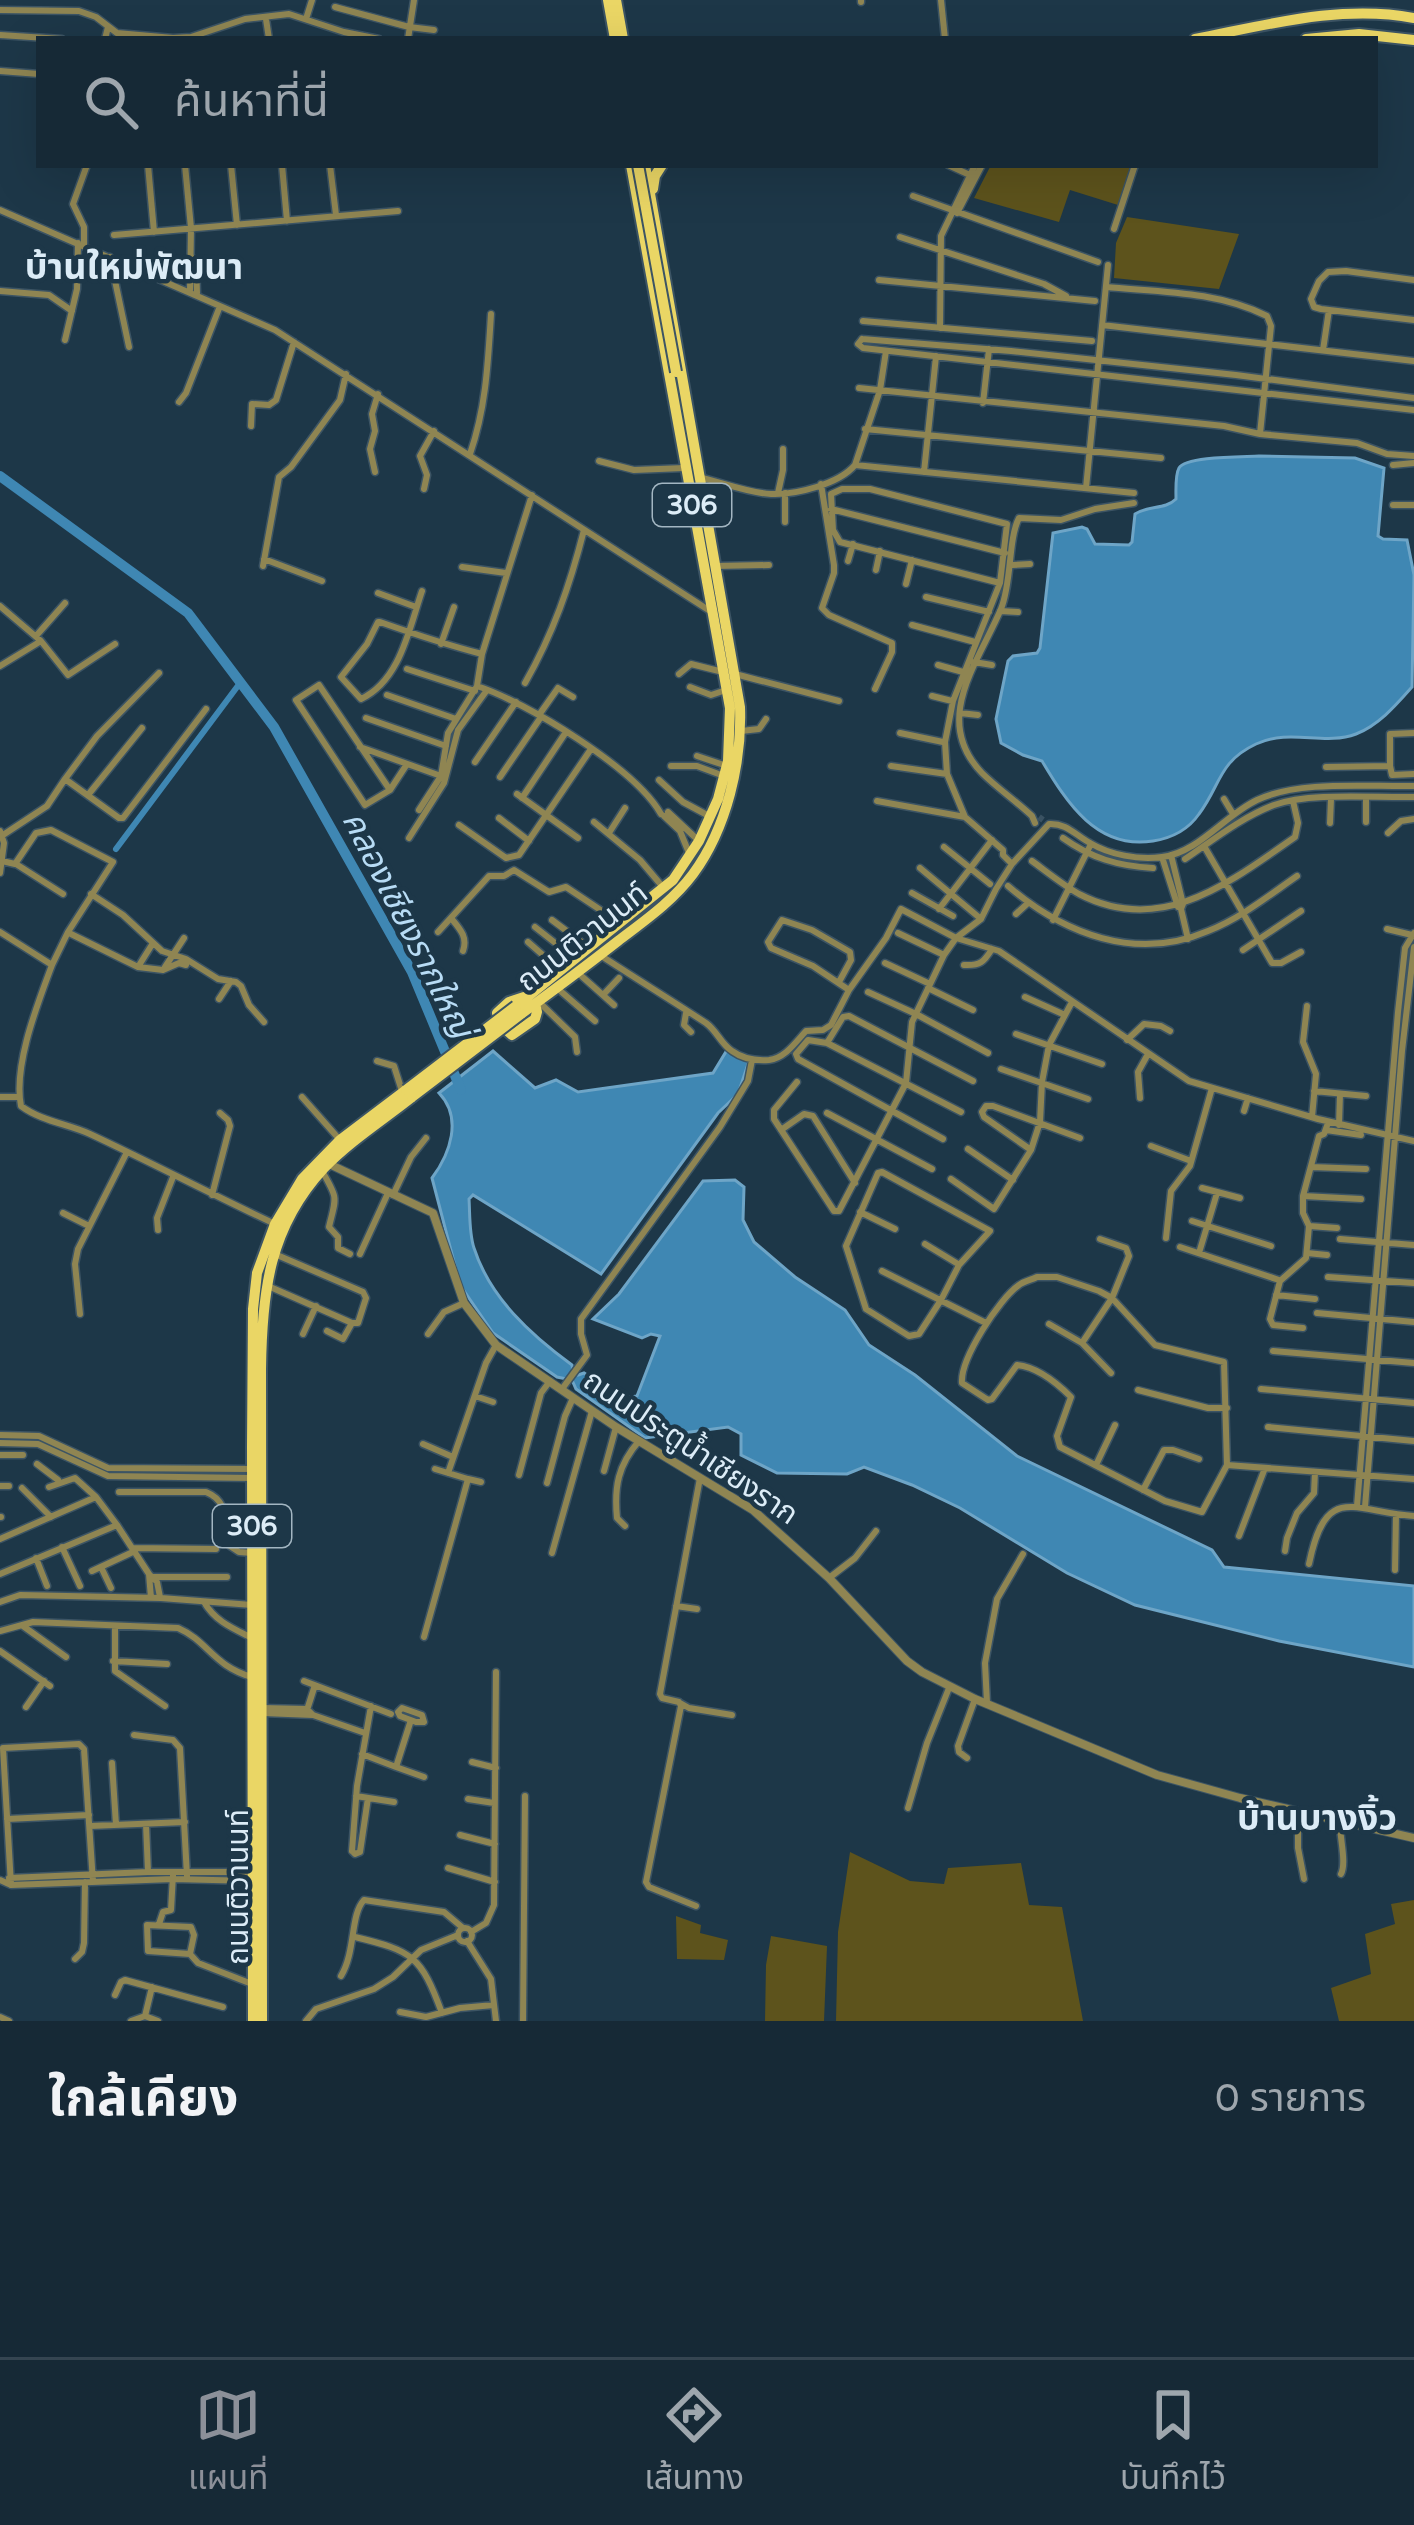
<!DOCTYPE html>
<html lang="th">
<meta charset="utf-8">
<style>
:root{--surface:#162936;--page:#233542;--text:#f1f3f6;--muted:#9ea6ad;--line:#354551;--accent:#8c9099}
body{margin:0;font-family:"Varela Round","Noto Sans Thai",sans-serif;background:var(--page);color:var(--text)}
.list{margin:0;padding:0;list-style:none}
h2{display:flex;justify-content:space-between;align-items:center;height:156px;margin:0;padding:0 48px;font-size:51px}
h2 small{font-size:39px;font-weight:400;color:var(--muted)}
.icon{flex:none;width:66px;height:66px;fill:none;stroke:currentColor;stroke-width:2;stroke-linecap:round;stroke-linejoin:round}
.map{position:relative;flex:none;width:1414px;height:2021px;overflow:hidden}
.search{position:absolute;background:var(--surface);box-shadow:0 12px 48px #0002;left:36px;right:36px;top:36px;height:132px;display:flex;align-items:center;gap:30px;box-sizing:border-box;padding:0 42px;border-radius:0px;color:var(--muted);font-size:45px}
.sheet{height:336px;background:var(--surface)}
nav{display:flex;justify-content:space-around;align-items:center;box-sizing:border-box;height:168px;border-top:3px solid var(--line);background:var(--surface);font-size:33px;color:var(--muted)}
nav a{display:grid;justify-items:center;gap:6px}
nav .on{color:var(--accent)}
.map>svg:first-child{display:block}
</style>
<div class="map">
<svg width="1414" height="2021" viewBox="0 0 1414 2021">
<rect width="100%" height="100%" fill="#1d3748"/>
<path fill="#5d531c" d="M991 165H1132L1118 205 1070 190 1059 222 974 198Z
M1127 217 1239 234 1219 289 1114 278 1116 243Z
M850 1852 910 1881 944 1884 948 1868 1021 1863 1029 1905 1062 1907 1083 2021H836L838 1932Z
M1414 1900V2021H1339L1331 1988 1371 1974 1365 1934 1395 1924 1391 1904Z
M676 1916 701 1925 700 1933 728 1940 724 1960 677 1959Z
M771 1936 827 1946 824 2021H765L766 1965Z"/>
<path fill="#3f87b3" stroke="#6ea5c7" stroke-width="3" d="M1259 456 1355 458 1384 468 1378 536 1383 539 1407 540 1414 575 1412 687C1396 705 1379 725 1356 734 1324 746 1290 728 1256 744 1218 762 1221 785 1199 814 1188 830 1172 838 1153 841 1097 850 1067 803 1042 761L1023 755 1001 743 996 719 1008 661 1013 656 1037 653 1040 648 1053 533 1082 527 1087 529 1095 544 1129 545 1132 542 1135 514C1149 505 1165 510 1176 499 1176 491 1175 475 1179 468 1186 456 1244 457 1259 456Z
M727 1050 749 1061 738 1094 718 1113 601 1274 473 1195 469 1199C470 1214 469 1233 474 1248 490 1298 531 1335 572 1365L573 1372 578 1375 584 1373 623 1398 637 1396 660 1336 651 1334 642 1338 593 1319 619 1294 703 1181 735 1180 744 1187 743 1220 754 1242 795 1277 845 1310 869 1345 915 1375 1017 1456 1212 1550 1224 1567 1414 1586V1667L1279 1641 1135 1605 1067 1573 960 1508 912 1485 864 1467 847 1474 777 1473 741 1455V1434L728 1427 645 1438 576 1389 572 1380 557 1377 493 1333 460 1285 432 1178C450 1154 463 1118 439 1093L493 1051 535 1088 556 1080 578 1092 713 1073Z"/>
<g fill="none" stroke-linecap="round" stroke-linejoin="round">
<path stroke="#3f87b3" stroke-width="6" d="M116 849 240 683"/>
<path stroke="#3f87b3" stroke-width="10" d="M0 476 188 613 274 727 412 972 461 1090"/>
<path stroke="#3a5262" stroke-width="6" stroke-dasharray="6 3" stroke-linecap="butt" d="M1039 817 1043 820"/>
<defs>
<path id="minor" d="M861 0V2
M941 0 945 39
M335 7 409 27 434 30
M0 10 79 11 96 17 117 33 173 38 191 37 245 19 289 14 344 32 379 39
M266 19 269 39
M306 19 312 0
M0 35 62 39
M105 39 108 27
M408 39 414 0
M0 71 39 74
M148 165 154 232
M185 165 191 228 190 290
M231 165 237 225
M282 165 287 221
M330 165 336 215
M948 165 972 176
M913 196 1098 262
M0 210 275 330 710 611
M957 213 982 165
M1114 229 1135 165
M114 235 398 211
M900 237 1044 284 1066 296
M84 246V227L73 204 87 165
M191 256 196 264 197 293
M110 257 129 347
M879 280 1095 301
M1414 280 1346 271 1328 272 1319 281 1311 299 1314 307 1321 309 1414 320
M1106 287C1160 292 1217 291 1267 316L1271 326 1260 434
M0 291 49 295 72 311
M863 321 1092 341
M1102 325 1414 361
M940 328 941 236 975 165
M862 339 858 344 863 348 1414 410
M862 339 1011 351 1236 375 1414 398
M65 340 77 289 78 243
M1323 350 1329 310
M859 388 1224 426 1260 434 1357 443 1387 454 1414 456
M179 402 186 393 220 306
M983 403 989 349
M251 426 252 404 269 405 276 400 294 342
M865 429 1161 458
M470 454C486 408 488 363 491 314
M599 461 634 470 684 468
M855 465 1134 493
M1393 465 1414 463
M375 472 370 449 375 431 372 414 378 394
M924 472 936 356
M702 478C724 483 748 493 771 494 796 495 839 484 855 465L880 390 886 351
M821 484 834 565V573L822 608 829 615 892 643V652L875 689
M1086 488 1108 265
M424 489 427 475 420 456 434 431
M778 493 783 470V449
M785 493V522
M1393 505H1414
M831 509 1005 553
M264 559 322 581
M848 561 853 544
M1012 565 1030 564
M263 566 279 477 291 467 340 400 346 374
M715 566 769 565
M462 567 506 573
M876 570 880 551
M1000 583 840 542 833 530 831 494 842 489H870L1007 524 1000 583 953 701 945 742 947 774 965 817 1003 850V855L1012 864
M906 584 912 560
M422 591C409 629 400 681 361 699L341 677 367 644 378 622H380C414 634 447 645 482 654
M378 593 416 607
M926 597 989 612
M0 606 41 641 68 675 115 644
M1000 611 1018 612
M912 625 975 642
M36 636 65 603
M441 644 454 607
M974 662 992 665
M938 665 963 672
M0 666 41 641
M407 669 475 691
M679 674 691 664 723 672
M735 674 839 701
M525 683C553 634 570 585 584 530
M477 686C526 702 635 768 661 814
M690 687 711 695 726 690
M387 695 456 719
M932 696 952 701
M960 713 978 715
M539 715 558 688 573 697
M366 718 446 746
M741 731 759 729 766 719
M900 733 943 742
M360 747 441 776
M697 756 727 766
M475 762 516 702
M671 766H697L724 776
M891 766 947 774
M1390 766 1392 775 1414 774
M1326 767 1390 766V734L1414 733
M500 777 541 717
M65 779 97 736 159 673
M659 780 683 802 709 816
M390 790 319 685 296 700 365 805 390 790 407 764
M517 794 578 838
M88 795 142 728
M522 798 566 732
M1366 798V822
M1224 799 1233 814
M877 801 965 817
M419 810 441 776 448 733 477 686 482 654 532 495
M668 812 699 841
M664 816 680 831 689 853
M499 818 529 841
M594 822 640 860 662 886
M1035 823 1032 816C1016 801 997 788 982 773 931 720 978 663 1001 609 1012 582 1008 539 1019 518L1061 520 1095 509 1134 503
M1330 823 1331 799
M459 825 506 858 519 855 591 749
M0 831 4 843 0 873
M609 833 625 808
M1388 833 1401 821 1414 819
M3 835 47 806 65 779 119 818H123L206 709
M409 838 444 783 458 730 487 690
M1063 838C1091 858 1118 866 1153 868
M1204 846 1272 963H1281L1301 952
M944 847 990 884
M1171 855 1183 904 1181 909 1188 939
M1162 857 1178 907
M1185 859C1213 840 1242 817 1274 805 1311 792 1374 798 1414 797
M2 861 15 864 36 833 51 830 113 862 68 932 52 965
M1032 861C1047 872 1063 885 1079 894 1162 937 1230 882 1295 837L1298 823 1293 801
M16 864 63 894
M920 868 981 919
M1008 886C1064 934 1136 962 1208 931 1241 918 1268 896 1297 876
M912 893 953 916
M91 894 123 915 162 951 186 959 218 979 236 982 241 986 249 1005 264 1022
M939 909 992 840
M1016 914 1028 903
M451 918C460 929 468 937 463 951
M552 920 588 947
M1053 920 1091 844
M535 927 573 957
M1387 929 1412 935
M0 932 52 965C38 1003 13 1065 21 1106 41 1121 68 1124 90 1134 152 1163 213 1195 275 1224
M438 932 489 876H504L514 870 549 892 566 887 617 921
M69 933 138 967 153 943
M898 933 944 955
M528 942 552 963
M1243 950 1301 911
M600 955C635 978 671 1000 706 1023 717 1031 721 1044 732 1051 743 1059 756 1061 769 1060 785 1058 795 1043 806 1031L823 1030 831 1025 849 990 886 938 901 909 956 938 999 951 1189 1081 1318 1119 1414 1141
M885 963 930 984
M964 965C980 966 984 962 992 949
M138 967 163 970 179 963 186 965
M165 967 184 938
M577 972 614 1005
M531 980 567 952
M839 982 851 960 850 952 812 930 782 920 768 942 771 948 813 966 849 990
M557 988 595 1021
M928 988 973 1010
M868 992 916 1014 988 1053
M603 995 619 978
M1025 997 1065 1015
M219 999 231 981
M538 1001 575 1037 577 1052
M1307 1006 1303 1042 1316 1074 1312 1117
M686 1013 684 1025 691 1032
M1016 1034 1102 1064
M1127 1040 1144 1024 1161 1026 1170 1031
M827 1043 843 1017 849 1016 973 1081
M377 1061 394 1066 402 1091
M1001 1069 1088 1099
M797 1082 774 1110V1119L834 1211H839L906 1083 912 1022 944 955 956 938 981 919 996 889 1012 864 1049 824C1067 823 1075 835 1090 843 1110 855 1138 860 1162 857 1198 853 1225 815 1257 800 1299 780 1367 787 1414 786
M1314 1091 1366 1096
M0 1097H19
M302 1097 340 1140
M1140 1098 1138 1072 1148 1054
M1244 1111 1248 1098
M827 1113 932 1169
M1339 1125 1340 1094
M781 1130 804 1114 813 1116 855 1183
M1326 1130 1361 1135
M943 1139 798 1059 796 1054 808 1040 827 1043 961 1112
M1151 1146 1191 1161
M968 1149 1013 1180
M1031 1150 984 1117 982 1112 986 1106H993L1080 1138
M1311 1167 1366 1169
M322 1171C339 1200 336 1197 329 1227L338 1237V1248L350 1254
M882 1172 990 1231 959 1265 941 1300 919 1334 909 1336 866 1309 846 1246 878 1173Z
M951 1179 994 1209 1031 1150 1040 1122 1042 1082 1049 1045 1072 1002
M1202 1188 1240 1198
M212 1195 230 1126 228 1120 220 1113
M393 1195 411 1157 426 1138
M1303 1196 1361 1199
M860 1212 895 1229
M63 1213 89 1226
M1192 1221 1271 1246
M1309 1226 1337 1228
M158 1230 157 1218 173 1177
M1166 1238 1171 1191 1190 1166 1212 1088
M1340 1239 1414 1245
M925 1244 958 1264
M1180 1247 1279 1280
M1199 1253 1217 1193
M1307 1253 1327 1255
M360 1254 388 1193
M882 1271 986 1323
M1037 1277H1057L1099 1291 1112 1298 1155 1345 1224 1362 1227 1465 1202 1512 1165 1501 1060 1447 1057 1436 1071 1397C1057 1383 1037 1367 1017 1365L992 1399 988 1400 962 1383C960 1359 999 1299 1019 1285 1024 1281 1031 1280 1037 1277Z
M1328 1277 1414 1283
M268 1286 352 1323H358L366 1298 363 1292 277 1255
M1276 1295 1315 1299
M1317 1313 1414 1322
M80 1314 75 1264 78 1249 127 1152
M1049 1324 1082 1343 1111 1373
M1303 1328 1273 1325 1270 1319 1280 1281 1306 1258 1309 1226 1303 1213V1196L1319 1136 1324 1134 1328 1123
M327 1331 343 1339 352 1323
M303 1334 316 1306
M428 1334 444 1312 464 1303
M1082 1343 1112 1298 1129 1256 1126 1248 1100 1239
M1273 1351 1414 1363
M562 1389 587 1355 581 1334V1319L720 1127 748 1081 752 1060
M1261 1389 1414 1403
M1138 1390 1208 1408H1227
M475 1396 493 1402
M1268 1427 1414 1441
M0 1435 39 1436 108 1468 252 1469
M0 1443 38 1444 108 1476 252 1478
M423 1444 453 1457
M0 1455H23
M37 1464 58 1480
M1096 1465 1115 1425
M1227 1465 1414 1479
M604 1471 616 1427
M448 1473 486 1363 496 1345
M519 1475 541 1393 550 1381
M468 1479 481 1482
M547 1483 565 1416 573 1398
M0 1486H9
M49 1487 75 1478 96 1497 117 1525
M22 1488 51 1517
M1143 1490 1164 1450H1173L1199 1459
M119 1492H206C231 1502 223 1524 230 1546L239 1552 252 1553
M1357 1506 1398 1012 1405 948 1414 933
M1365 1507 1402 1051 1414 947
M0 1517H1
M625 1526 617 1518C614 1487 618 1465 639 1441
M1239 1536 1265 1468
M0 1539 96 1497
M62 1547 80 1586
M132 1548 216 1549
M1285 1551 1287 1538 1297 1513 1314 1493 1315 1472
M552 1553 592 1411
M36 1558 47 1586
M1309 1564C1326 1481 1353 1512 1414 1516
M101 1567 111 1588
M1395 1570 1396 1515
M92 1571 135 1551
M0 1574 117 1525 149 1574 157 1582 160 1597
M149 1574 151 1598
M153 1577H227
M829 1578 855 1558 876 1531
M0 1602 20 1595 161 1598 252 1605
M204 1602C215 1621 232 1628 252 1638
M676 1606 697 1609
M23 1626 66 1657
M115 1626V1671L165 1706
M0 1631 33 1622 178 1628C208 1641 213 1666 252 1677
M424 1637 468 1479 435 1469
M0 1651 50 1686
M113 1661 167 1664
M304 1681 391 1714
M680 1703 689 1708 732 1715
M987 1703 985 1663 997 1599 1023 1554
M26 1707 44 1681
M262 1708 307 1709 313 1715 365 1733
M402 1708 422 1715 424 1722H416L400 1716 398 1712Z
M307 1710 315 1685
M263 1713 313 1715
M134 1735 173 1740 180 1748 187 1876
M362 1754 396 1767 411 1720
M967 1758 959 1752 958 1746 975 1699
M472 1762 496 1768
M112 1763 116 1825
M396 1767 424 1777
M356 1796 394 1802
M468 1799 494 1803
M908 1808 927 1743 949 1688
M1298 1811V1848L1304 1879
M7 1819 89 1815
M1340 1820C1339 1836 1347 1862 1341 1874
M146 1824 148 1872
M90 1826 185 1822
M460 1835 495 1844
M352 1851 357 1786 371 1706
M352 1851 355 1854 360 1852 368 1798
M448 1868 495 1882
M9 1878 148 1872H252
M0 1880 11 1885 173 1879 252 1881
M11 1885 3 1748 79 1744 84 1749 93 1882
M696 1906 649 1887 646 1882 681 1706 679 1702 662 1698 660 1694 700 1478
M159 1924 163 1912 171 1910 173 1875
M458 1935a7 7 0 1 1 14 0a7 7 0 1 1-14 0Z
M471 1932 486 1923 494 1905 496 1672
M355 1937C413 1951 421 1956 442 2013
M467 1941 491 1979 496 2021
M190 1954 194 1935 191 1927 147 1925 148 1951 190 1954 198 1963 252 1984
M75 1959 82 1952 84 1943 85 1882
M341 1976C356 1951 350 1915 364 1900L444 1912 463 1928
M115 1995 121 1982 125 1980 223 2007
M400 2012 426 2017 460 2008 494 2005
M145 2016 152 1987
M0 2017 9 2021
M131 2021 145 2016 158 2021
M306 2021 316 2009 374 1989 393 1977 421 1950 458 1935
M523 2021 525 1796"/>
<path id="tertiary" d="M329 1164 433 1213 464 1303 496 1345 616 1427 753 1510 829 1578 907 1661 922 1672 975 1699 1157 1775 1240 1798 1414 1838"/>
<path id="primary" d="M608 0 615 39
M616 0 623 39
M1195 39C1267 25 1341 4 1414 18
M1306 39 1359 34 1414 40
M653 189 655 176 662 165
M524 997 509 1002 497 1013 502 1026 512 1035 535 1019 537 1012 535 1004
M516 1006 673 880 699 841 718 799 728 761 730 708 631 165
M521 1014C554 990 586 966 618 941 644 921 673 901 693 874 727 828 742 762 740 707L645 165
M253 2021 252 1446 253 1309 257 1273 275 1224 302 1179 340 1140 406 1090
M262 2021 261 1369C262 1292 269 1227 324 1168 350 1141 383 1120 412 1097"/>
</defs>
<use href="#minor" stroke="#3c5464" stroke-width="9"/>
<use href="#tertiary" stroke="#3c5464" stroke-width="10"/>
<use href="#primary" stroke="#3c5464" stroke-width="14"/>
<use href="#minor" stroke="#8f8552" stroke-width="6"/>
<use href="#tertiary" stroke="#8f8552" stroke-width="8"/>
<use href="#primary" stroke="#ead665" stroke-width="10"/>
<defs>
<path id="primary-bridge" d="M638 165 676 372
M406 1090 516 1006
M412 1097 521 1014"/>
</defs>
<use href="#primary-bridge" stroke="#3c5464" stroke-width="14" stroke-linecap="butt"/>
<use href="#primary-bridge" stroke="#ead665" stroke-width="10"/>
</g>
<g text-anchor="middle" stroke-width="9" stroke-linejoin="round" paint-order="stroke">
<g fill="#1d3748" stroke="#a3b6c2" stroke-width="3">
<rect x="653" y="484" width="78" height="42" rx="9"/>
<rect x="213" y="1505" width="78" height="42" rx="9"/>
</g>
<g font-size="27" font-weight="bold" fill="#dcecf7">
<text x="692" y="514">306</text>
<text x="252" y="1535">306</text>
</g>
<g font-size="30" fill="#dcecf7" stroke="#1d3748">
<text transform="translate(582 937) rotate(-38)" y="10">ถนนติวานนท์</text>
<text transform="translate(691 1447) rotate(34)" y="10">ถนนประตูน้ำเชียงราก</text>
<text transform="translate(238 1887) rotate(-90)" y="10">ถนนติวานนท์</text>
</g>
<g font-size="33" font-style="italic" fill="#b8dcf5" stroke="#1d3748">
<text transform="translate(409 924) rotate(63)" y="12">คลองเชียงรากใหญ่</text>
</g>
<g font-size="36" font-weight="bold" fill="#dcecf7" stroke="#1d3748">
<text x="134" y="279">บ้านใหม่พัฒนา</text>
<text x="1317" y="1830">บ้านบางงิ้ว</text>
</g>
</g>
</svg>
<div class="search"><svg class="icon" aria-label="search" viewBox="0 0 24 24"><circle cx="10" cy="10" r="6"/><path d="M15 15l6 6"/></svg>ค้นหาที่นี่</div>
</div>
<section class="sheet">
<h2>ใกล้เคียง<small>0 รายการ</small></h2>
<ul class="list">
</ul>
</section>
<nav>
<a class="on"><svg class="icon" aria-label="map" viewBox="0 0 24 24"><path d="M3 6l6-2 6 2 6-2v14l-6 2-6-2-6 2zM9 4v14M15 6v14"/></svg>แผนที่</a>
<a><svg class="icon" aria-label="directions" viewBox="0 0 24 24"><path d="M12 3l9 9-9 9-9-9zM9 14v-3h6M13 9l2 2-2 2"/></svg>เส้นทาง</a>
<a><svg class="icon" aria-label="saved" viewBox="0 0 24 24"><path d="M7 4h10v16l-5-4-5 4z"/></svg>บันทึกไว้</a>
</nav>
